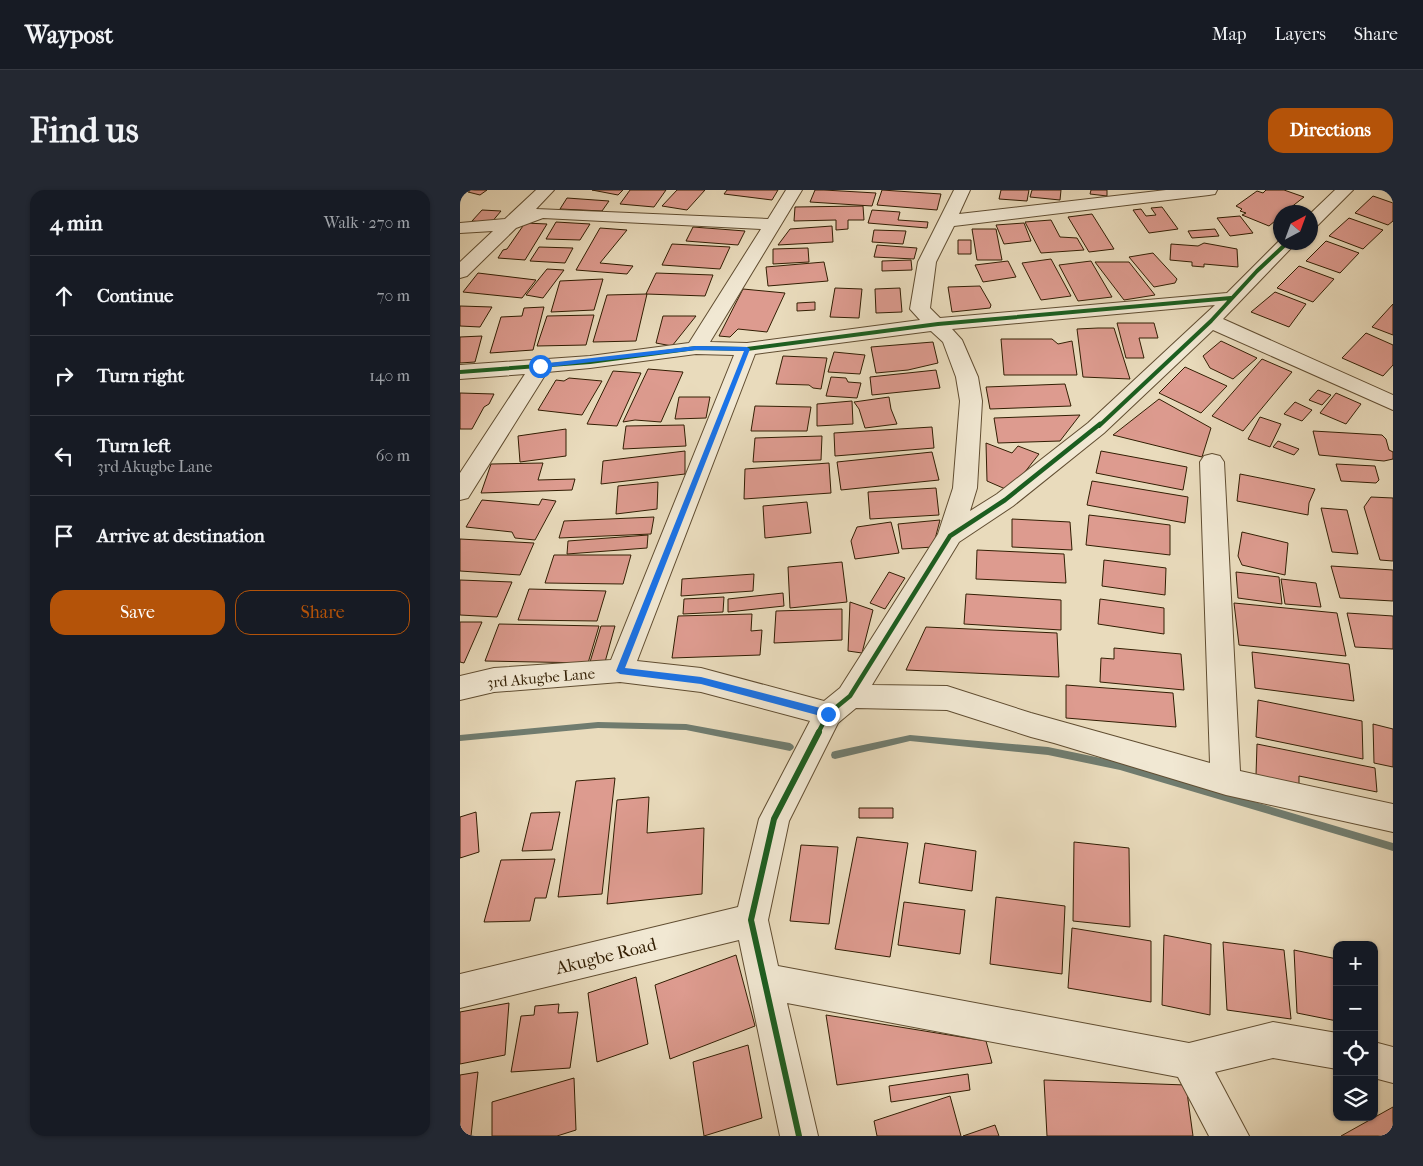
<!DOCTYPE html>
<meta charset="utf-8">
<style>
:root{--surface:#171b24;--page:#242831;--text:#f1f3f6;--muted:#9ea1a6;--line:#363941;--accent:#b45309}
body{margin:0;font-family:"IM FELL French Canon",serif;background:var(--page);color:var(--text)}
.controls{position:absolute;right:15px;bottom:15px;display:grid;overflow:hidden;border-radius:10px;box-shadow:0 1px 4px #0004}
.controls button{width:45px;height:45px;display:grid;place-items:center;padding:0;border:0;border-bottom:1px solid var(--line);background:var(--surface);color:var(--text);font:25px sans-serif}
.compass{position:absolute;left:813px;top:15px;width:45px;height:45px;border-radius:50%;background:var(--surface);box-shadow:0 1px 4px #0004;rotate:41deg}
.stop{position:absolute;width:15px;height:15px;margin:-11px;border:4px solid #1a73e8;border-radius:50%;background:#fff}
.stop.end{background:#1a73e8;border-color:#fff;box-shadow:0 1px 5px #0008}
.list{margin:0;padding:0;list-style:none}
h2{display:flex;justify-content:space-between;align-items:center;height:65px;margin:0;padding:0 20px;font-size:21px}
h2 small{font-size:16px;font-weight:400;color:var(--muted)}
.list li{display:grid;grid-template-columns:32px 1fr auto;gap:15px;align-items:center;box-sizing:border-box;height:80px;padding:0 20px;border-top:1px solid var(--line)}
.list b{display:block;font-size:19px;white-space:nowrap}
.list p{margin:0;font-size:16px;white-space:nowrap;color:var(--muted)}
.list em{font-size:16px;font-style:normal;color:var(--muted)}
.actions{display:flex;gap:10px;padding:15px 20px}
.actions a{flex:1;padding:11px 0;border:1px solid var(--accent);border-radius:15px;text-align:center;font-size:18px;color:var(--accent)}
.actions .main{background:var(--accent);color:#fff}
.icon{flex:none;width:28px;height:28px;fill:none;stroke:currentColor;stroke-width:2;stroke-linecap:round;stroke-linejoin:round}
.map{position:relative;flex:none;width:933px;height:946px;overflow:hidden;border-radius:15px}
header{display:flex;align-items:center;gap:30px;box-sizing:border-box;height:70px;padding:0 25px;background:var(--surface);border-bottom:1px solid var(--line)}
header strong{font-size:24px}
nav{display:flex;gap:28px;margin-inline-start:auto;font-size:18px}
.intro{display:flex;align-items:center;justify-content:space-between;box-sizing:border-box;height:120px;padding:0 30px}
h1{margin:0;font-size:35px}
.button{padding:12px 22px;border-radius:15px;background:var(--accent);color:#fff;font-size:18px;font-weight:700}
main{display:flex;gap:30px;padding:0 30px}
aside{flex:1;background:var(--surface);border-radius:15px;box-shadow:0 1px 4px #0004}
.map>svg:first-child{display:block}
</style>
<header>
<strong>Waypost</strong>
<nav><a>Map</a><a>Layers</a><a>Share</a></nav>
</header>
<div class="intro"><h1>Find us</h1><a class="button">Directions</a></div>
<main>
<aside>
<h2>4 min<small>Walk · 270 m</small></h2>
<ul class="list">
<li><svg class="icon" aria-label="ahead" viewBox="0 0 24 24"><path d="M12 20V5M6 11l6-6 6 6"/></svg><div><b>Continue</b></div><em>70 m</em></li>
<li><svg class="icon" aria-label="right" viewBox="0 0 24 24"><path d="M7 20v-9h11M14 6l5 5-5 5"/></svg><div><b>Turn right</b></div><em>140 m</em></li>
<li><svg class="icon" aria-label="left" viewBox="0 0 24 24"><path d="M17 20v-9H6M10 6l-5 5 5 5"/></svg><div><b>Turn left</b><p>3rd Akugbe Lane</p></div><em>60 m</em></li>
<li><svg class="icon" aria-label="arrive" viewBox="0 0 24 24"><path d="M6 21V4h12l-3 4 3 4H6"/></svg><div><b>Arrive at destination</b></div></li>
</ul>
<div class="actions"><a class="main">Save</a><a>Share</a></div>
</aside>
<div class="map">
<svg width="933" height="946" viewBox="0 0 933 946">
<rect width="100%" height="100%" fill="#e9dbbc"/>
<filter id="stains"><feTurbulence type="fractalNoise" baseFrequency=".004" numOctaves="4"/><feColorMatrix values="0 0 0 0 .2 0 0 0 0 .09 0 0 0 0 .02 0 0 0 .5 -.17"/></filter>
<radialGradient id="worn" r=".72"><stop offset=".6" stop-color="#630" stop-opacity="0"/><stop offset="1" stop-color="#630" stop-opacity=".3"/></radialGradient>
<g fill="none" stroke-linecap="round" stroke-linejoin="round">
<path fill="#707c6f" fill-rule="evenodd" d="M138 532 226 534 330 553 333 555 334 557 333 559 330 561 226 540 138 538 0 551V545Z
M450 545 588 557 660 572 933 653V661L660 580 588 565 450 551 375 569 372 568 371 565 372 562 375 561Z"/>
</g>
<path fill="#dd9b8f" stroke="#321e03" d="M11 0H27L20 5 8 2Z
M132 0H163L158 5Z
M170 0H206L194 17 160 14Z
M217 0H245L227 20 202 16Z
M267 0H318L312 10 264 4Z
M355 0H364L416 3 412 16 350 12Z
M422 0 481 4 477 20 417 15Z
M541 0H569L567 11 539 9Z
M572 0H601L600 10 570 7Z
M631 0H647V6L630 4Z
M806 0H824L844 7 825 22H821V26L809 36 782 25 786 23 780 21 782 19 776 16 797 1 803 3Z
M913 6 933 13V31L928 35 895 23Z
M107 8 149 11 142 21 100 19Z
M403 16 404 30H388V39L376 40V30L334 31 335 17Z
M702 17 718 39 689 43 673 20 681 19 686 26 696 25 691 18Z
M22 20 41 21 31 33 12 31Z
M412 20 440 22 438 30 468 32 467 38 408 33Z
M632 24 654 59 629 62 608 27Z
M780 26 793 43 770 46 757 28Z
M889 28 923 40 903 59 869 46Z
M591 30 600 47 617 48 624 60 581 63 565 32Z
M96 32 130 34 120 50 86 49Z
M65 33 87 34 65 70 38 68 43 60 47 59Z
M564 33 571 51 544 54 536 35Z
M372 36 373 52 318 55 330 39Z
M233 37 285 41 278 55 226 51Z
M140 38 167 40 140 73 173 76 167 84 116 80Z
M512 39H536L542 70H517Z
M755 39 759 46 732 48 728 41Z
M414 40 446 41 443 54 412 52Z
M498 50H511V64H498Z
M866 51 899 63 880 83 846 71Z
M744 53 777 59 778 77 744 74V77L732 76V72L710 70 711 54 738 56Z
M212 54 270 57 260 79 202 75Z
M417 55 457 58 454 69 414 67Z
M79 57 113 58 105 73 70 71Z
M348 58 349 72 313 74V59Z
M693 63 717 89 715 93 694 97 669 67Z
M591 69 611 106 581 110 562 73Z
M451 70 452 80 422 81V71Z
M548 71 556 87 523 92 515 75Z
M631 71 652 107 618 111 599 75Z
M364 72 368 91 308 96 306 77Z
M635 72H669L695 105 664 110Z
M839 76 874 89 853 112 817 98Z
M87 79 104 80 83 108 66 105Z
M18 83 76 90 62 108 3 102Z
M196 83 253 85 245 106 186 104Z
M143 89 134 120 91 122 100 91Z
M520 96 531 115 530 118 492 122 488 97Z
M375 98 402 99 399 128 370 127Z
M440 98 442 122 416 123 415 99Z
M283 99 325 103 307 142 278 139 270 147 259 146Z
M815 102 846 114 829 137 791 122Z
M187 104 176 151 133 152 147 105Z
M355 112V120L337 121V113Z
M933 114V145L912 137Z
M0 116 32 117 20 137 0 136Z
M84 117 73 160 30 163 41 127 62 126 64 118Z
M134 125 126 155 77 156 87 126Z
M203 126H236L212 156 196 153Z
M657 133H694L698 148H679L684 168H666Z
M638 138H654L670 189 623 187 617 139Z
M906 143 933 155V175L923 186 882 168Z
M22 146 15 172 0 173V147Z
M541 149H592L598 154 612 151 617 185H544Z
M761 151 797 168 773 189 750 178 743 166Z
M473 152 478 173 448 180 416 183 411 157Z
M374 162 405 165 400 184 368 182Z
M323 166 367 168 361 199 353 198 349 195 316 194Z
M802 169 832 182 783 241 752 226Z
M725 177 767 196 741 223 699 203Z
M188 179 223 182 201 232 175 230 163 232Z
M476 180 480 198 412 205 410 187Z
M153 181 181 183 157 236 127 234Z
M371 187 386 188 388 192 401 193 397 208 366 206Z
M109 188 142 191 122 225 78 220 96 190 104 191Z
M605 194 611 216 530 219 526 197Z
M858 200 871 205 862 215 849 210Z
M0 203 34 204 29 214 24 217 12 239H0Z
M876 203 901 214 886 234 860 223Z
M219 207H250L246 228 215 229Z
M429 207 431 219 437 234 405 238 399 219 394 212Z
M699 209 751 238 742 267 653 245Z
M392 211 393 234 357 236V214Z
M835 212 852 220 842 231 824 224Z
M295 216 351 217 347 241H291Z
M620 225 600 251 538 253 534 228Z
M800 227 821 234 810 257 788 249Z
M224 235 226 256 163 259 166 236Z
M472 237 474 258 375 266 374 243Z
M106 239V266L60 272 58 246Z
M853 241 922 245 926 249 929 260 933 262V269L924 271 859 265Z
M362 246 361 270 293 272 295 248Z
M818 251 839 259 834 265 813 257Z
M526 253 552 263 558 256 579 264 550 301 527 291Z
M225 261V284L141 294 143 271Z
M641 261 727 277 723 300 636 283Z
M472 262 479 290 381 300 377 272Z
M83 273 78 290 115 289 112 300 21 303 31 274Z
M369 273 371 303 284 309 285 279Z
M876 274 915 276 919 290 916 293 881 291Z
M780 284 855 299 849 313 848 325 777 311Z
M632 291 728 307 725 333 627 315Z
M198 292 197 319 156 324 158 296Z
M476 298 479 325 410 329 408 302Z
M911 307 933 308V371L920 370 904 317Z
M82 309 96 311 75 350 55 348 52 342 6 337 22 310 79 315Z
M347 312 351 343 305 348 303 316Z
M861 318 887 320 898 364 872 362Z
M629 325 710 335V365L626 355Z
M194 327 191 344 99 348 104 331Z
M552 329 610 332 612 360 552 357Z
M480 330 473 357 442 359 438 334Z
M431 332 439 363 395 369 391 351 397 337Z
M782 342 828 353 825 385 782 375 778 366Z
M188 345 187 358 107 364 108 351Z
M0 349 74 353 60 385 0 381Z
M517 360 604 364 606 393 516 389Z
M94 365H171L163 394 85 393Z
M644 370 706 378 705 405 642 396Z
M382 372 387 412 330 418 328 377Z
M871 376 933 380V411L880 408Z
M429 382 445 388 425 419 410 413Z
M776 382 819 387 822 414 778 408Z
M294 384 293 401 221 406 222 389Z
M821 389 856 393 861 417 825 414Z
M0 390 52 392 37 427 0 425Z
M69 399 146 401 137 431 58 430Z
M323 403 324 416 268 422V409Z
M506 404 601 410V440L504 434Z
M264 407 263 422 223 424 224 409Z
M640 409 704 418V444L638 434Z
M390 412 413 420 402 463 388 461Z
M774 413 877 423 886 466 779 455Z
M382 419V450L314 453 316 421Z
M887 423 933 426V459L895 457Z
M292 424 291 441 302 440 300 465 212 468 218 426Z
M0 432H22L4 473 0 472Z
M39 434 139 436 128 473 25 471Z
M141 436H155L145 472H130Z
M466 437 597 443 599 487 446 480Z
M654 458 721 464 724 500 640 492 641 468 654 469Z
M792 462 889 474 894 511 795 498Z
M606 495 713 503 716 537 606 528Z
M798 510 902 531 903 569 796 547Z
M913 534 933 539V577L914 573Z
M797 554 915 578 917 602 839 586V595L796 585Z
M155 588 142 704 98 707 116 591Z
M189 607 187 643 244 638 242 704 147 714 157 610Z
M399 618H433V628H399Z
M16 622 19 662 0 668V627Z
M100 622 92 660 62 661 71 623Z
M397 647 448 653 430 767 375 759Z
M614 652 669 658 670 737 613 731Z
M465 653 516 661 512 701 459 693Z
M341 655 378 657 369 734 330 731Z
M95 669 86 708H75L70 731 24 732 41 670Z
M536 707 605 716 602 784 530 774Z
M444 712 505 720 500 764 438 755Z
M612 738 691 751V812L608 798Z
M704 745 751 754 750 825 702 815Z
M763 752 824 760 831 829 767 820Z
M834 760 877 769V831L837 823Z
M276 765 295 836 210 869 195 795Z
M914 768H915L917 821 914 819Z
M176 787 188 854 137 872 128 803Z
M49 813 45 865 0 874V822Z
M99 814 98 823 118 822 110 878 51 882 61 826 74 825 75 816Z
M366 825 526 851 532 873 377 895Z
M288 855 302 928 244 946 233 872Z
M18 882 11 946H0V885Z
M508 884 510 900 431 912 429 896Z
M114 888 116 940 97 946H32V912Z
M584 890 726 895 733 946H587Z
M490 906 501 946H417L414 931Z
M933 917V946H881Z
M535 935 539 946H503Z"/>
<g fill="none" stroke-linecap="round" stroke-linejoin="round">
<defs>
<path id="minor" d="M76 0H94L76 19 308 29 326 0H342L250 152 287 153 460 130 450 119 458 72 494 0H510L499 24 706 0H757L755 4 749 5 494 36 476 72 470 118 480 128 767 103 821 49V52H837L763 129 933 205V220L753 140 644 243 553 316 499 352 412 495 487 496 571 523 750 573 740 272 744 266 752 264 760 266 764 272 780 581 933 614V642L766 605 594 553 571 547 487 520 396 518 378 533 329 631 308 730 318 776 729 853 813 832 877 843V879L813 868 755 882 789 946H749L718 887 327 813 358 946H320L279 750 0 818V784L278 717 299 629 350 531 241 502 160 492 34 502 0 510V486L34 478 151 470 274 165 236 164 130 178 87 182 8 308 0 310V283L65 184 0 189V175L130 166 229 153 301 39 83 28 56 38 7 86 0 88V72L33 41 0 43V33L45 29ZM755 115 628 233 537 304 510 321 517 298 522 211 518 187 502 150 492 139ZM471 141 483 152 496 187 500 211 493 298 478 344 380 498 364 511 241 478 177 471 295 164Z
M875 0H893L857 36 851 37V23Z
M914 852 933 857V893L914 888Z"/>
</defs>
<use href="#minor" stroke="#604d31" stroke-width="2"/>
<use href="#minor" fill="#f1e8d3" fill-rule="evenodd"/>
<defs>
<path id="cycleway-far2" d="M0 182 130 172 236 158 287 159 478 134 771 108
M639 236 751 131 797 81 828 52"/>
<path id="cycleway-far1" d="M358 543 368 524 390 506 490 346 545 310 640 234"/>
<path id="cycleway" d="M339 946 291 730 314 629 359 542"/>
</defs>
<use href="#cycleway-far2" stroke="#f1e8d3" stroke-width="6"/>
<use href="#cycleway-far1" stroke="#f1e8d3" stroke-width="8"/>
<use href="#cycleway" stroke="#f1e8d3" stroke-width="9"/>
<use href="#cycleway-far2" stroke="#1b5e20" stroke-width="4"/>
<use href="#cycleway-far1" stroke="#1b5e20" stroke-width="4.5"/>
<use href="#cycleway" stroke="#1b5e20" stroke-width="6"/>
</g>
<path fill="#1a73e8" d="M236 156 287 157 290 159 165 478 241 487 368 520 371 521V527L368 528 241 494 160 484 156 481 284 161 236 160 80 178 77 176 80 174Z"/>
<g text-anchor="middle" stroke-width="4" stroke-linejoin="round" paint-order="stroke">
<g font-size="15" fill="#321e03" stroke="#f1e8d3">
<text transform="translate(81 488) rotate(-5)" y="5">3rd Akugbe Lane</text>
</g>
<g font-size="18" fill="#321e03" stroke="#f1e8d3">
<text transform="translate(146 766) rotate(-14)" y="6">Akugbe Road</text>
</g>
</g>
<rect width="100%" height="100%" filter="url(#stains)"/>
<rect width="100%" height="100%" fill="url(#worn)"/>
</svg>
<div class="controls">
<button>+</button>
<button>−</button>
<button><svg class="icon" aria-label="locate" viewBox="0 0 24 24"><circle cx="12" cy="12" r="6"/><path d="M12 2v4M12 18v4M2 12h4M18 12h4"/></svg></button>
<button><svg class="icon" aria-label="layers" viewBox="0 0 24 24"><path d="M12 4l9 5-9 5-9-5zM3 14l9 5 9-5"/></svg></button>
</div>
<svg class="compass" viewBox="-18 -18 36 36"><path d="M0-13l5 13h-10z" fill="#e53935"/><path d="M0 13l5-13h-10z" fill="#9ea1a6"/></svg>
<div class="stop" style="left:80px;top:176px"></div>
<div class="stop end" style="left:368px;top:524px"></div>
</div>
</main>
